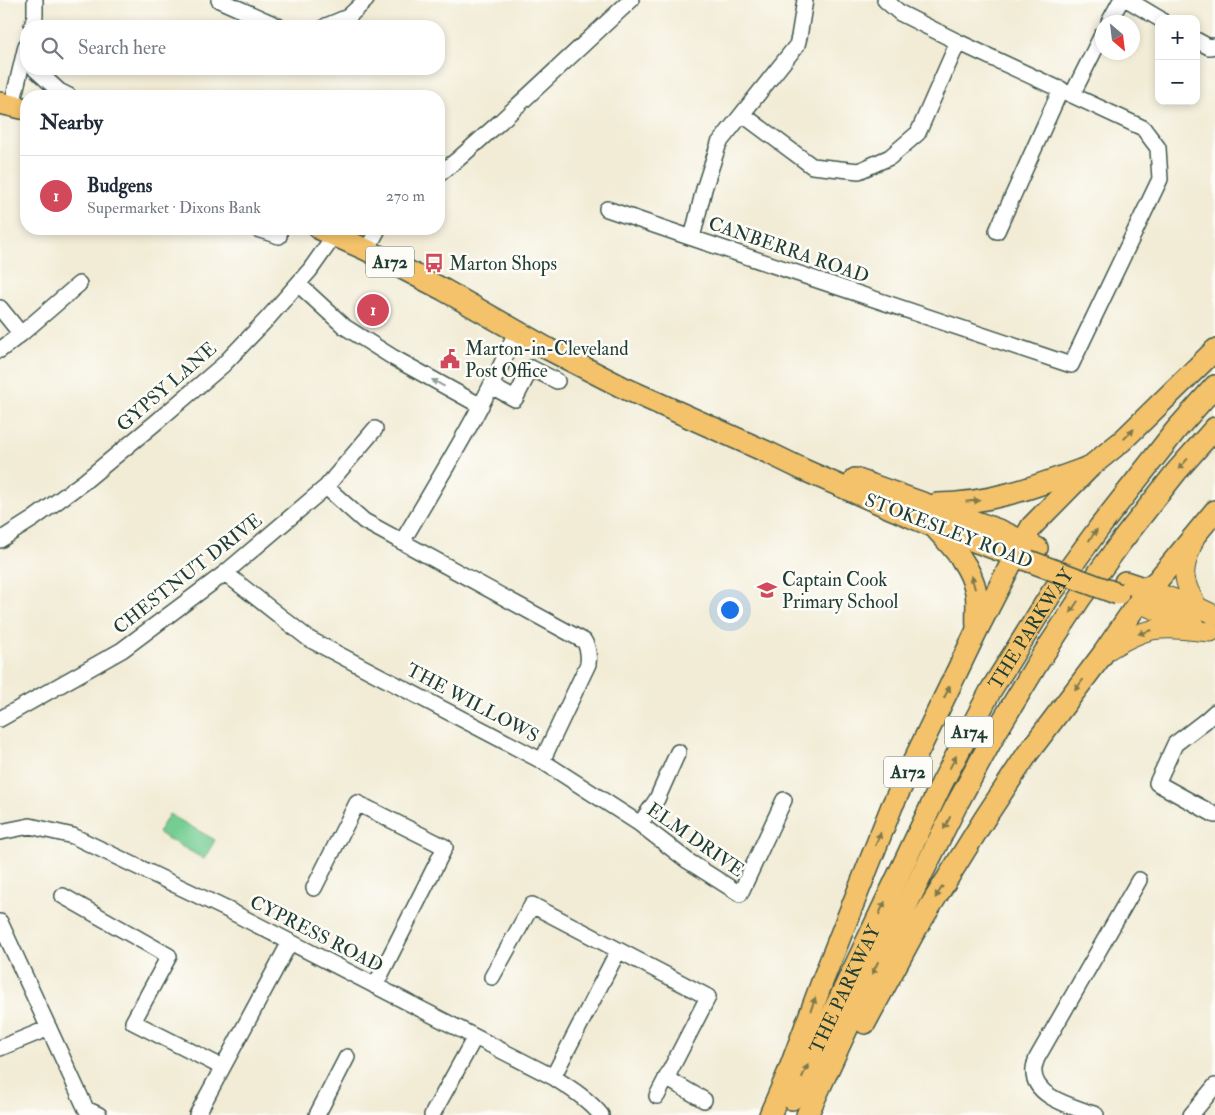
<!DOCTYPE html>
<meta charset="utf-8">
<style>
:root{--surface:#fff;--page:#f2f2f3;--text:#1f2937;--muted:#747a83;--line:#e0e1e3;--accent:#d1495b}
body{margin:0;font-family:"IM FELL Double Pica",serif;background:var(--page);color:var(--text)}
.controls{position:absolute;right:15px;top:15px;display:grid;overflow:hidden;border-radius:10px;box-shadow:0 2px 8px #0003}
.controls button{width:45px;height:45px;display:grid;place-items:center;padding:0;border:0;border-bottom:1px solid var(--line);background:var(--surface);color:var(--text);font:25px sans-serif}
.compass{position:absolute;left:1095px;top:15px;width:45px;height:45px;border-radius:50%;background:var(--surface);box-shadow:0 2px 8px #0003;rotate:152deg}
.you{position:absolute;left:729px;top:609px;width:18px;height:18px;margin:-12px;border:4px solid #fff;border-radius:50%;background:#1a73e8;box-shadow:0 0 0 8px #1a73e833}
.badge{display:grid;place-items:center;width:32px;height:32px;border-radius:50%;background:var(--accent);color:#fff;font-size:16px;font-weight:700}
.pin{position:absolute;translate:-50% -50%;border:2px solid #fff;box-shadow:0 1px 5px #0006}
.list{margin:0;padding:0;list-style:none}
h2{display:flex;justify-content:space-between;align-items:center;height:65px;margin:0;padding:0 20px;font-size:21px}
h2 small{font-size:16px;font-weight:400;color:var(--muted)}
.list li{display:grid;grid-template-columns:32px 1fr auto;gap:15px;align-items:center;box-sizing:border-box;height:80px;padding:0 20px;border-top:1px solid var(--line)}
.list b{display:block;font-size:19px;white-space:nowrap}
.list p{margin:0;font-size:16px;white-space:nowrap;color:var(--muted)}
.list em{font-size:16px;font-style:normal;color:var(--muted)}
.icon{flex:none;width:28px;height:28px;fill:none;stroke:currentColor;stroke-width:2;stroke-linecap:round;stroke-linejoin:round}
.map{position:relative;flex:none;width:1215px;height:1115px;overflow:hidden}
.search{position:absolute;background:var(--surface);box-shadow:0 2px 8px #0003;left:20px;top:20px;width:425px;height:55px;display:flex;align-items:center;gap:12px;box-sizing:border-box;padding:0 18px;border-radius:20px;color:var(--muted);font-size:19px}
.panel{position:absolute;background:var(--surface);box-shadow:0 2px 8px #0003;left:20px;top:90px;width:425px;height:145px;border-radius:20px}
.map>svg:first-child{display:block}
</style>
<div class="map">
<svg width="1215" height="1115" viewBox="0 0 1215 1115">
<rect width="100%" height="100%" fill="#fdfcf7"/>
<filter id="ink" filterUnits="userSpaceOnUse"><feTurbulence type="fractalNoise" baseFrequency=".02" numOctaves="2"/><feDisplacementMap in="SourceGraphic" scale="10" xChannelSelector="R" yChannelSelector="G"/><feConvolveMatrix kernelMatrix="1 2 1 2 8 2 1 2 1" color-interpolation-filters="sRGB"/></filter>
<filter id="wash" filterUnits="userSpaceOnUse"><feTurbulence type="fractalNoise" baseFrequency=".0096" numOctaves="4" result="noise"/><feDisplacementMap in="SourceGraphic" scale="20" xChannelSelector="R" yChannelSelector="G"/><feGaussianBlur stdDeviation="1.12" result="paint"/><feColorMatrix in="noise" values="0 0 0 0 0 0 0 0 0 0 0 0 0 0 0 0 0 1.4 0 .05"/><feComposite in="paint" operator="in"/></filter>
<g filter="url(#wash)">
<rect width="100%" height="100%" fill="#f2ecd6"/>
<path fill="#75cd93" stroke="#4a8564" d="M169 814 215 840 204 859 158 833Z"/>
</g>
<g filter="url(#ink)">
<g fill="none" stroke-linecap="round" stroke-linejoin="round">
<defs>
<path id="minor" d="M219 0 278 26
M805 0 799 37 797 45 719 143 704 189 692 238 1071 365 1160 179 1158 148 1143 128 958 42 900 13 885 0
M1128 0 1160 19
M1109 22 1121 0
M32 26 35 16V0
M326 26 348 17 366 0
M1196 40 1209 47 1215 46
M35 69 59 91 69 96
M1072 95 1102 35
M12 105 26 46
M742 114 812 166 859 171 890 157 918 133 958 42
M439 174 456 161 500 122 631 0
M607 209 692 238
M257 229 279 236
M997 231 1061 89
M367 250 378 229
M298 284 345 327 394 358 481 406
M0 308 21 334 0 350
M21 334 79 284
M491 386 515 399 531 368 557 381
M0 540 33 519 85 481 154 424 223 365 268 318 310 270 334 236
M402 542C442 473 485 406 516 332
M225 573 309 639 542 761 588 664C589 656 589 649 584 641L364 521 326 487
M1215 712 1205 721 1175 744 1157 783 1215 815
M0 719 122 650 225 573 326 487 375 429
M542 761 640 824 688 861 740 894 784 800
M640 824 657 799 678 752
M0 832 30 826 73 836 226 909 553 1077C570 1088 588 1099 601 1115
M314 888 357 803 445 847 375 986
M63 896 169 956 133 1022 222 1067
M0 922 86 1109 99 1115
M492 977 532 905 708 997 657 1096
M0 1048 49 1028
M553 1077 618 951
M666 1078 704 1100
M197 1115 290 942
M317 1115 347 1057
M432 1115 475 1037
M1096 1115C1076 1107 1031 1098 1034 1069 1034 1066 1036 1061 1037 1058L1139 880
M1191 1115 1215 1086"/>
<path id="major" d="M1194 540C1182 570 1180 579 1198 607
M1146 589 1198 607 1215 615
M1138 603 1195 626
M1105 652C1118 644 1132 635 1148 631 1167 626 1191 631 1211 632"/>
<g id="highway">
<path d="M0 103 26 109"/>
<path d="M320 229 367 250 444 290 548 349 622 387 769 453 804 470 890 508 935 527 1029 561"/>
<path d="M855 479 1001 531 1037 548"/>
<path d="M937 504C990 504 1037 486 1086 468"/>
<path d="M937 530C954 548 971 567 976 592 978 603 976 616 977 627"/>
<path d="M1125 582 1146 589"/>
<path d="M865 1023 913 934 985 818 1028 753 1103 654 1138 603 1146 589 1157 581 1215 511"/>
<path id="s1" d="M792 1099 942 783 991 690 1051 594 1099 528 1176 430 1215 386"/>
<path d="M770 1115 789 1071 822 982 892 806 977 630 1015 556 1032 526 1091 466 1122 441 1215 350"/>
<path d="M807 1115 864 992 909 900 957 804 996 732 1037 664 1081 597 1121 542 1176 472 1215 428"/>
</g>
</defs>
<use href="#minor" stroke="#3f574c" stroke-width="18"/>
<use href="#major" stroke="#3f574c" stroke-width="21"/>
<use href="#highway" stroke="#3f574c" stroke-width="24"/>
<use href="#minor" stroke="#fff" stroke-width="15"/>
<use href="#major" stroke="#f3c26a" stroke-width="19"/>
<use href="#highway" stroke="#f3c26a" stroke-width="21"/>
<defs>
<path id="highway-bridge" d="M1029 561 1118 594"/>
</defs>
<use href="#highway-bridge" stroke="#3f574c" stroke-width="24" stroke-linecap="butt"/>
<use href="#highway-bridge" stroke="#f3c26a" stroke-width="21"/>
</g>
<defs><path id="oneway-solid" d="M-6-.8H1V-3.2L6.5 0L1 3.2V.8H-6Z" transform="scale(1.25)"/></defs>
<use fill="#8f9e9a" href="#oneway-solid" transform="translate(438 383) rotate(-151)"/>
<g fill="#7e794c">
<use href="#oneway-solid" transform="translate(1129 434) rotate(-45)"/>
<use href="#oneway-solid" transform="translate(1183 464) rotate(131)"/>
<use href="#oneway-solid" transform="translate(973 501) rotate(-6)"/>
<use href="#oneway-solid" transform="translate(1093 535) rotate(-54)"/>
<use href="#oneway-solid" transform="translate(973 582) rotate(-106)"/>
<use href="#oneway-solid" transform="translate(1074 607) rotate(123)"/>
<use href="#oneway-solid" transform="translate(1145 632) rotate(164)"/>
<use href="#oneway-solid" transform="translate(1079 685) rotate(127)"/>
<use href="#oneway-solid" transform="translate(947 692) rotate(-64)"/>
<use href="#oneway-solid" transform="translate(953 762) rotate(-62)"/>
<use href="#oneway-solid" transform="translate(947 823) rotate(117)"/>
<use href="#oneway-solid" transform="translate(878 839) rotate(-68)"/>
<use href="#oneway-solid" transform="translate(939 892) rotate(122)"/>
<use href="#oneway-solid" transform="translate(882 908) rotate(-65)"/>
<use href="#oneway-solid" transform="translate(875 968) rotate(116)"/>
<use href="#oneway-solid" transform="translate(813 1004) rotate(-70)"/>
<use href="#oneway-solid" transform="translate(805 1071) rotate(-65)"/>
</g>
</g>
<defs>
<symbol id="bus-bare" viewBox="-9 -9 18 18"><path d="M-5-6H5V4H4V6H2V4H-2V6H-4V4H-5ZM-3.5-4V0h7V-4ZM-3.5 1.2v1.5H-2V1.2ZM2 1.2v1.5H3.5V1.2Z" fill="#d1495b" stroke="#fdfcf7" stroke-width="2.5" paint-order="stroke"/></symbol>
<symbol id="civic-bare" viewBox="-9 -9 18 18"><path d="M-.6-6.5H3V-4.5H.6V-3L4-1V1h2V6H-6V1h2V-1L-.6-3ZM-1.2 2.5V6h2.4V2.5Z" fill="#d1495b" stroke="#fdfcf7" stroke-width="2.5" paint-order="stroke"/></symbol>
<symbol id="school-bare" viewBox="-9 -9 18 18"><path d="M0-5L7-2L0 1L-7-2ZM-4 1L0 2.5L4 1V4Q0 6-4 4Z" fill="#d1495b" stroke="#fdfcf7" stroke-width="2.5" paint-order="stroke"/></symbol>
</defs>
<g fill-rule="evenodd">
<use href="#bus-bare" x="420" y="249" width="28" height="28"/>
<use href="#civic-bare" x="436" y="345" width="28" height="28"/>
<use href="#school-bare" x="753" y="576" width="28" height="28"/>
</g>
<g text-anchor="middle" stroke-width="5" stroke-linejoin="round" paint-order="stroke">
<g fill="#fdfcf7" stroke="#62766e" stroke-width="1">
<rect x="366" y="246.5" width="48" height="31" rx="4"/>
<rect x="945" y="716.5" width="48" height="31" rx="4"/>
<rect x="884" y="756.5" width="48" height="31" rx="4"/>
</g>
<g font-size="18" font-weight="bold" fill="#1f3d34">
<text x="390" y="268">A172</text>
<text x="969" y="738">A174</text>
<text x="908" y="778">A172</text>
</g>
<g font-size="19" fill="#1f3d34" stroke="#fdfcf7">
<text transform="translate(789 249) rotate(19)" y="7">CANBERRA ROAD</text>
<text transform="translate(166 386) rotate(-41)" y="7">GYPSY LANE</text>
<text transform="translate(949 530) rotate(21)" y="7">STOKESLEY ROAD</text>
<text transform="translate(187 573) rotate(-38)" y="7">CHESTNUT DRIVE</text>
<text dy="7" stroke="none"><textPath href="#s1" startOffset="528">THE PARKWAY</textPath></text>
<text transform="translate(473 702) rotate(28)" y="7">THE WILLOWS</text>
<text transform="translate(696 839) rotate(35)" y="7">ELM DRIVE</text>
<text transform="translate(317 933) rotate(27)" y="7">CYPRESS ROAD</text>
<text dy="7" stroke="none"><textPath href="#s1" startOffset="122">THE PARKWAY</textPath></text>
</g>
<g font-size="19" fill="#1f3d34" stroke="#fdfcf7" text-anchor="start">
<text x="449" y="270">Marton Shops</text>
<text x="465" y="355">Marton-in-Cleveland<tspan x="465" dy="22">Post Office</tspan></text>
<text x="782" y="586">Captain Cook<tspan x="782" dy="22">Primary School</tspan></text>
</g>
</g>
</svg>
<div class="controls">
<button>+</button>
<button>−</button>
</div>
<svg class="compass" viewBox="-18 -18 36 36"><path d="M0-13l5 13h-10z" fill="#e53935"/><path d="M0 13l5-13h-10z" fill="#747a83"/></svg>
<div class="you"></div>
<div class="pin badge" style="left:373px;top:310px">1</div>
<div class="search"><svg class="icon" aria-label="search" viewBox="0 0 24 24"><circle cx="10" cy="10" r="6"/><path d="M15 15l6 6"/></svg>Search here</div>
<section class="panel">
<h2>Nearby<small></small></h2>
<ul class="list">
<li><span class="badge">1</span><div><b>Budgens</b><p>Supermarket · Dixons Bank</p></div><em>270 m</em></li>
</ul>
</section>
</div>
